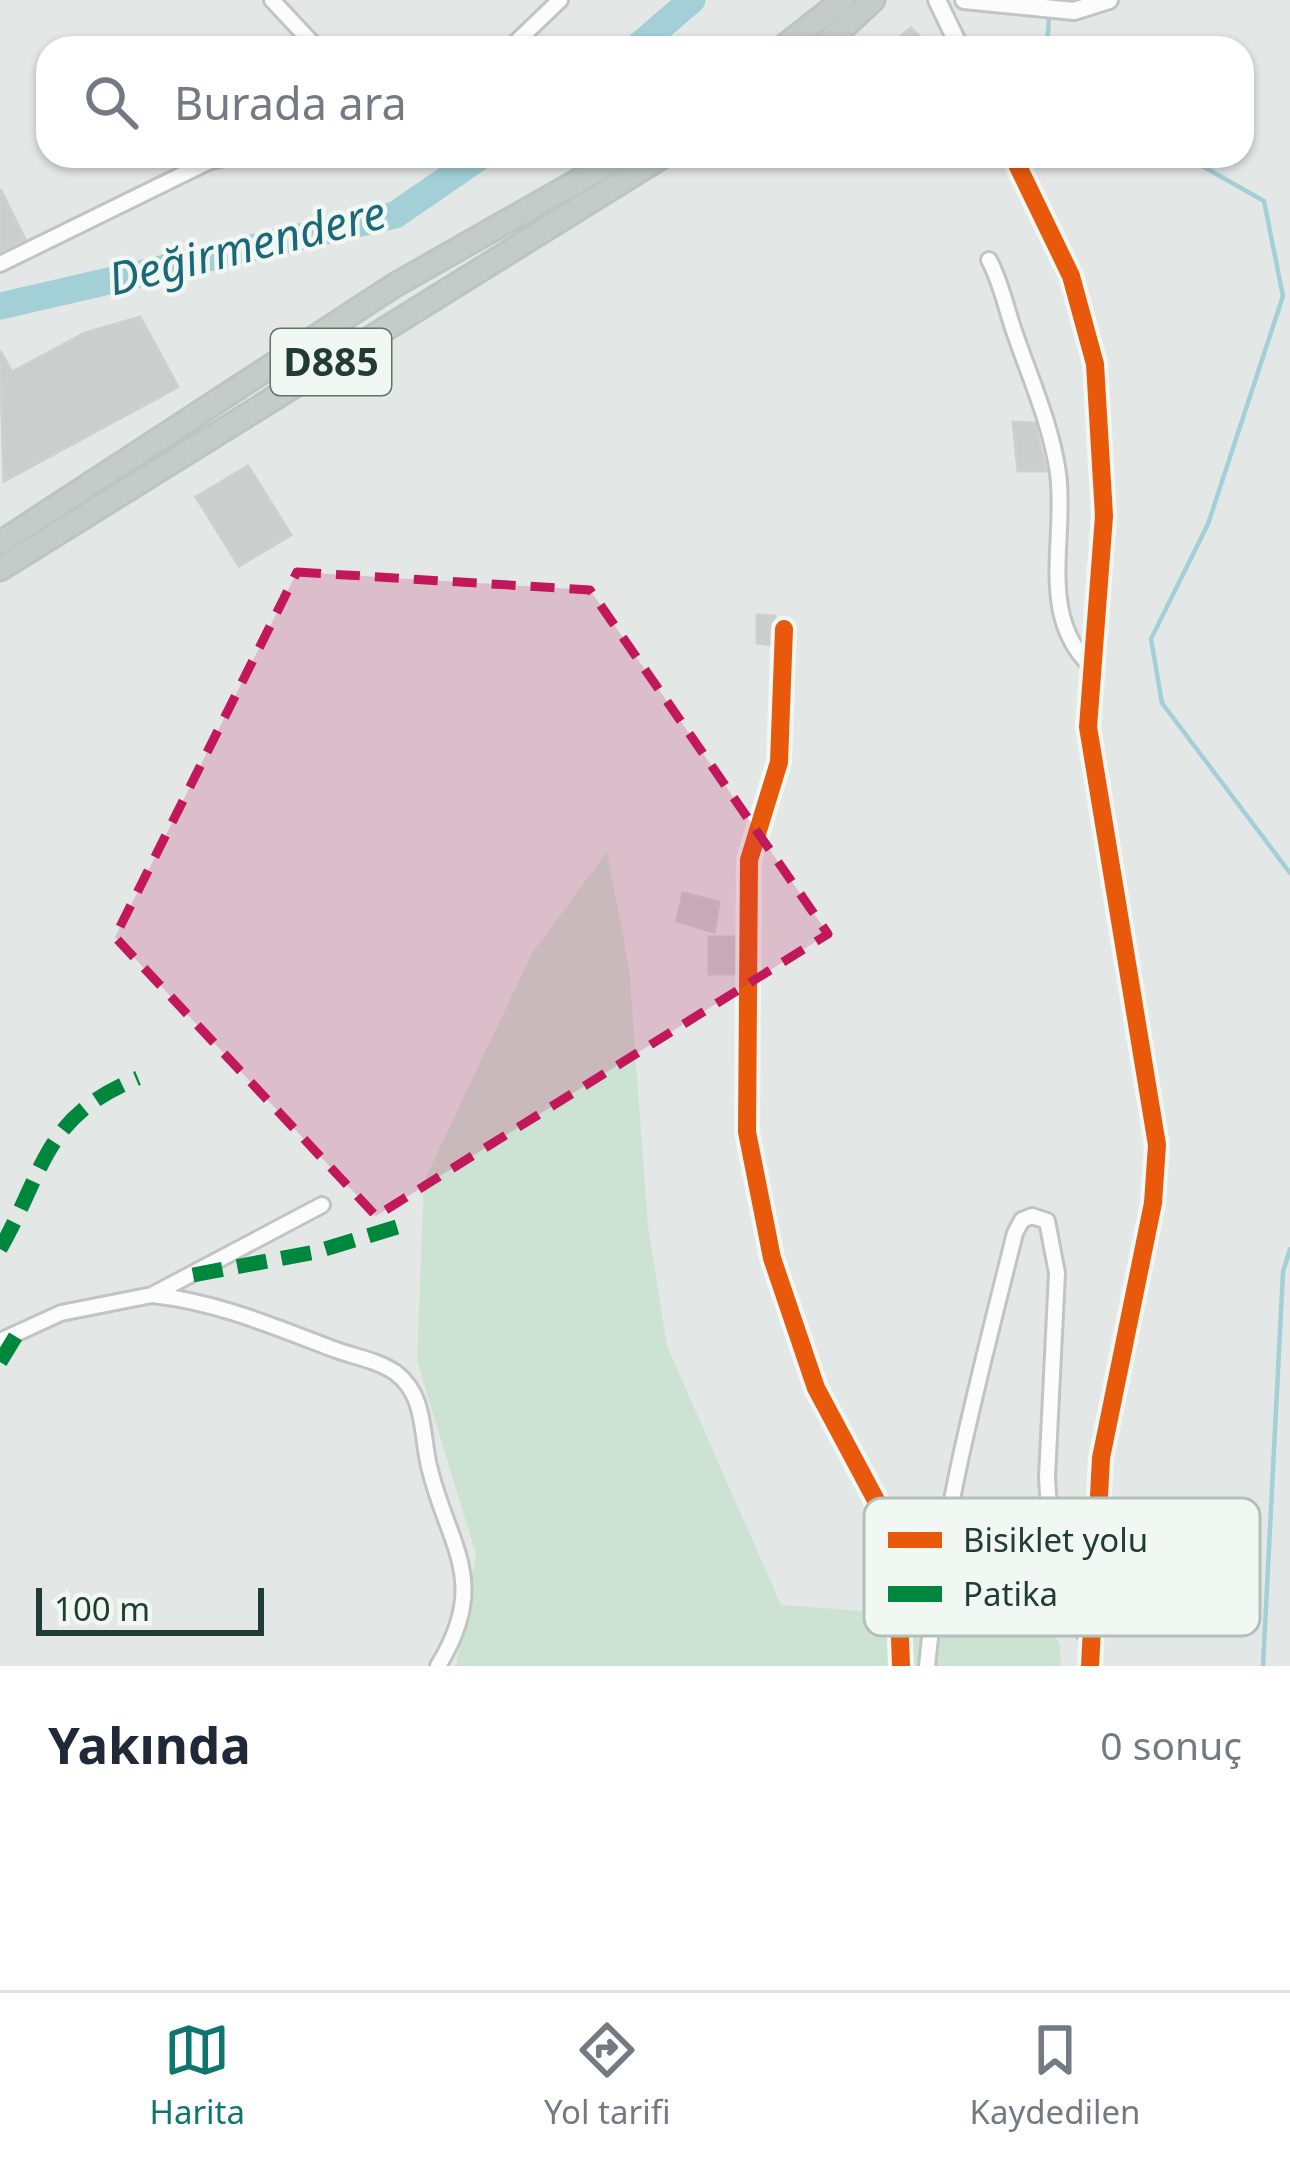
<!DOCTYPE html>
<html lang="tr">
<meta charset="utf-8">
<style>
:root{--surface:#fff;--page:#f6f6f7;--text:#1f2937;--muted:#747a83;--line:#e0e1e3;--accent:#0f766e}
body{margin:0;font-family:"Noto Sans",sans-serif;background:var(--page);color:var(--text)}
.scale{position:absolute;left:36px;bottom:30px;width:228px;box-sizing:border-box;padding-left:12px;border:6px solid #213c34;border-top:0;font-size:33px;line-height:42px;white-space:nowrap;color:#213c34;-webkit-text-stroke:9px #f1f8f4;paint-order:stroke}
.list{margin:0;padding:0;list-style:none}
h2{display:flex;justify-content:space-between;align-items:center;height:156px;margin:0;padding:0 48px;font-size:51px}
h2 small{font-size:39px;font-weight:400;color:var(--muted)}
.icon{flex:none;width:66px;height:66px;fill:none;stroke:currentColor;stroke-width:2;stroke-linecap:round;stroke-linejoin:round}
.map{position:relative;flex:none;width:1290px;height:1666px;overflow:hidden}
.search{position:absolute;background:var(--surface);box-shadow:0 3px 9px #0004;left:36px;right:36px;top:36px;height:132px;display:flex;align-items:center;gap:30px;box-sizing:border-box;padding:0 42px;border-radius:36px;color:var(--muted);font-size:45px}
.sheet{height:324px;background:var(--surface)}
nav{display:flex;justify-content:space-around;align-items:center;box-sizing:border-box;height:168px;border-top:3px solid var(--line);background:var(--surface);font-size:33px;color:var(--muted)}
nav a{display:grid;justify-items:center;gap:6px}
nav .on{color:var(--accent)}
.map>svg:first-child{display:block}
</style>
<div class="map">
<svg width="1290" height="1666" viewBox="0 0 1290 1666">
<rect width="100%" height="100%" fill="#e3e8e6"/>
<path fill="#cce2d2" d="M607 852 629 968 648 1226 667 1346 781 1605 876 1612 1021 1585 1060 1644 1061 1666H456L476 1554 417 1361 424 1181 532 953Z"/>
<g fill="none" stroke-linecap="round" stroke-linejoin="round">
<path stroke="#a3d0d7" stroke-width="4.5" d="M1047 48 1050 0
M1081 156 1202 166 1264 201 1283 296 1208 524 1151 639 1162 703 1290 873
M1263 1666 1283 1272 1290 1249"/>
<path stroke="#a3d0d7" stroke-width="27" d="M636 48 692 0
M0 306 395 215 481 156"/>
</g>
<path fill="#cacfcd" stroke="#ccd1cf" stroke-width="3" d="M911 28 931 48H886Z
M0 189 25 239 0 251Z
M140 317 178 387 4 481 0 351 12 372 85 333Z
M1013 422 1035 423 1046 471H1018Z
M248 466 291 535 239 566 196 497Z
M757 615 775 616 772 645 757 643Z
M683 893 719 902 714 932 677 921Z
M709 937H737V974H709Z"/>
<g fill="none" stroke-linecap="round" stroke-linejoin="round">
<defs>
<path id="minor" d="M272 0 317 48
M510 48 560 0
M989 260C1001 282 1006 308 1014 331 1030 378 1051 424 1058 473 1067 539 1036 617 1093 668
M0 264 208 162 232 156
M784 629 779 762 749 860 747 1132 772 1258 816 1388 886 1519 898 1582 901 1666
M152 1295C218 1302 275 1327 336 1350 356 1357 379 1361 396 1373 426 1396 421 1433 429 1466 448 1547 491 1580 438 1666
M0 1341 61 1313 152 1295 322 1205
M927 1666C941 1517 979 1378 1015 1233L1022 1220 1032 1216 1047 1221 1057 1273 1047 1477 1051 1544 1061 1607 1068 1620 1090 1637"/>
<path id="tertiary" d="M937 0 960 48
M964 0 1074 11 1109 0
M1013 156 1071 276 1095 364 1104 516 1088 727 1157 1145 1153 1203 1101 1458 1090 1666"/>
<path id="trunk" d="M782 48 843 0
M821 48 873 0
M0 543 395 285 622 156
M0 569 663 156"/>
</defs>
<use href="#minor" stroke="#c0c5c3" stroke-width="20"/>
<use href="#tertiary" stroke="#c0c5c3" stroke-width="22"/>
<use href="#trunk" stroke="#bcc5c2" stroke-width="27"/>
<use href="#minor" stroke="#fbfcfb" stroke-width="14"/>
<use href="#tertiary" stroke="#fbfcfb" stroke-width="16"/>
<use href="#trunk" stroke="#c4cbc9" stroke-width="21"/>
<path stroke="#00873e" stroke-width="15" stroke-dasharray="30 15" stroke-linecap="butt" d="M0 1249C46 1168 43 1117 138 1078
M193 1275 315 1252 397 1227
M0 1362 20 1329"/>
<defs>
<path id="cycleway" d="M1013 156 1071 276 1095 364 1104 516 1088 727 1157 1145 1153 1203 1101 1458 1090 1666
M784 629 779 762 749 860 747 1132 772 1258 816 1388 886 1519 898 1582 901 1666"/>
</defs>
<use href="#cycleway" stroke="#f1f8f4" stroke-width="26"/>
<use href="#cycleway" stroke="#e8590c" stroke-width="18"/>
</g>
<path fill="#c2185b" fill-opacity="0.2" stroke="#c2185b" stroke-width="9" stroke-dasharray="24 15" stroke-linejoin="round" d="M297 572 590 590 828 934 376 1216 115 937Z"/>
<g text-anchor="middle" stroke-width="9" stroke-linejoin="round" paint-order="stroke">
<rect fill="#f1f8f4" stroke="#5f746e" stroke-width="3" x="271" y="329" width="120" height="66" rx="9"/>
<g font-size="39" font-weight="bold" fill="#213c34">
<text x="331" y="376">D885</text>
</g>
<g font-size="45" font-style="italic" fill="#1a6878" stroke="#f1f8f4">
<text transform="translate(247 246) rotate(-14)" y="16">Değirmendere</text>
</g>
</g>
<rect x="864" y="1498" width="396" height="138" rx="18" fill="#f1f8f4" stroke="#b3c0ba" stroke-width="3"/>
<rect x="888" y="1532" width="54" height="16" fill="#e8590c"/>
<rect x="888" y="1586" width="54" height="16" fill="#00873e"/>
<g font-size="33" fill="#213c34">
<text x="963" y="1552">Bisiklet yolu</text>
<text x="963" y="1606">Patika</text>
</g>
</svg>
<div class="scale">100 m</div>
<div class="search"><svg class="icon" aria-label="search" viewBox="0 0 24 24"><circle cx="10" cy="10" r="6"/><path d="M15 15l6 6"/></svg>Burada ara</div>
</div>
<section class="sheet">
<h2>Yakında<small>0 sonuç</small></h2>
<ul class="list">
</ul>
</section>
<nav>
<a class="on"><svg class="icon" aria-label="map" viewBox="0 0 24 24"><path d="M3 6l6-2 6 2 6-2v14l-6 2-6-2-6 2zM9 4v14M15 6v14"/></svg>Harita</a>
<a><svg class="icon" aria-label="directions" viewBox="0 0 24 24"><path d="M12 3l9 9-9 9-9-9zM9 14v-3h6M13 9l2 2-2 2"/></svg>Yol tarifi</a>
<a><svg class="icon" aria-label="saved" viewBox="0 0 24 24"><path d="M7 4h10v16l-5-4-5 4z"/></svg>Kaydedilen</a>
</nav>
